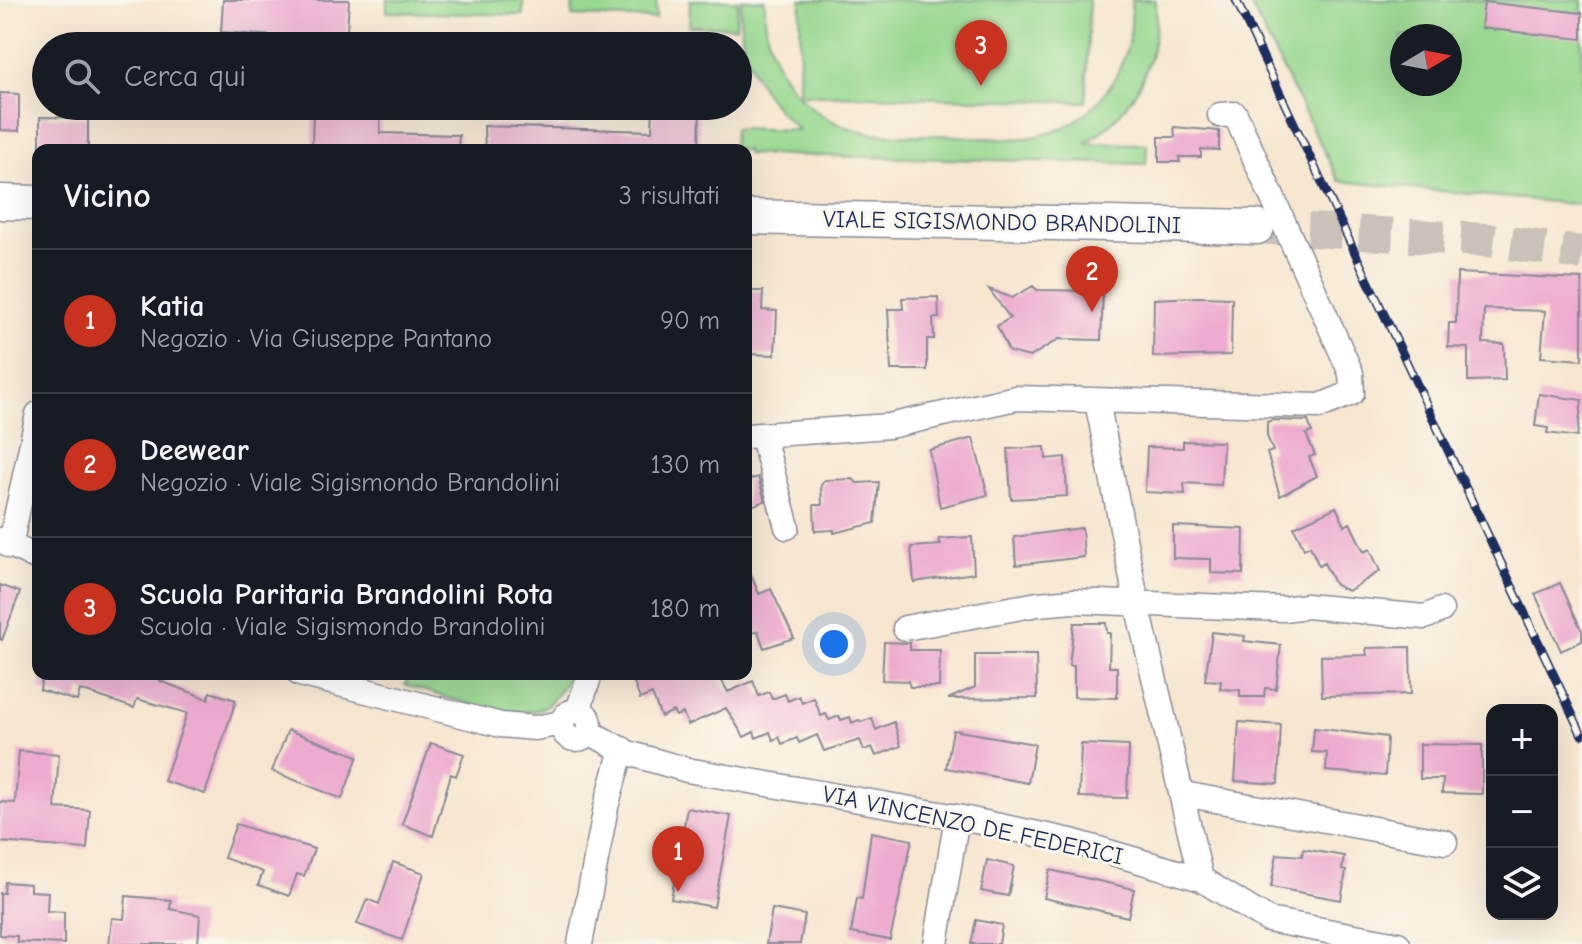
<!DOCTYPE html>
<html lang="it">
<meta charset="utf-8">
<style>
:root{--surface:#171b24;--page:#20242c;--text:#f1f3f6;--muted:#9ea1a6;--line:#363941;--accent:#c8321e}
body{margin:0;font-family:"Comic Neue",sans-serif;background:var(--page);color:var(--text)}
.controls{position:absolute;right:24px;bottom:24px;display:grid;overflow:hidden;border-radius:16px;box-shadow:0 8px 32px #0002}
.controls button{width:72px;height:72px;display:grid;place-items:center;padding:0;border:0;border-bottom:2px solid var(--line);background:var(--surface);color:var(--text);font:40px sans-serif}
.compass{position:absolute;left:1390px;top:24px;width:72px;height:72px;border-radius:50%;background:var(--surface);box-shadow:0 8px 32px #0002;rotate:80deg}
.you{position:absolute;left:834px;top:644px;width:28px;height:28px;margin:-20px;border:6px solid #fff;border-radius:50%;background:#1a73e8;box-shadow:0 0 0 12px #1a73e833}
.badge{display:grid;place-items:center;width:52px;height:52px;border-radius:50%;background:var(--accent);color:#fff;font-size:26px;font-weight:700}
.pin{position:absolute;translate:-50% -66px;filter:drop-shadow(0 2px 4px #0008)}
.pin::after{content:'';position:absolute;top:42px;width:28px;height:24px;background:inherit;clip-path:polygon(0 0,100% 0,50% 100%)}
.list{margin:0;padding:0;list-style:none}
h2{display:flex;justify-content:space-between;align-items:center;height:104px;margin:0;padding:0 32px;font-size:34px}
h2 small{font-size:26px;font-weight:400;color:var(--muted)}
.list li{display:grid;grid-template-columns:52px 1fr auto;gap:24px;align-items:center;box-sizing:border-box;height:144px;padding:0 32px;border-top:2px solid var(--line)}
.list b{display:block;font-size:30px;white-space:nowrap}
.list p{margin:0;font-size:26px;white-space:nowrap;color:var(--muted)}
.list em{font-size:26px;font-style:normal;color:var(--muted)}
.icon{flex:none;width:44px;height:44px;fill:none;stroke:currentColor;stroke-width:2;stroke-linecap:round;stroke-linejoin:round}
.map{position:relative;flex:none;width:1582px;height:944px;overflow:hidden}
.search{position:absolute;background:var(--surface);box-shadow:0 8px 32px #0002;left:32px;top:32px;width:720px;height:88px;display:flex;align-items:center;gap:20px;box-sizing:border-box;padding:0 28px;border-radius:44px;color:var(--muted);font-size:30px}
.panel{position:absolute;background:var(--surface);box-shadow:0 8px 32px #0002;left:32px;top:144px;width:720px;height:536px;border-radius:16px}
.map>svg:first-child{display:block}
</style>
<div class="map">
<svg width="1582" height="944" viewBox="0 0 1582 944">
<rect width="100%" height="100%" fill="#fbf7ec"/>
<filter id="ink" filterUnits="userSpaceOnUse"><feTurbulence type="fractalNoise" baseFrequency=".0125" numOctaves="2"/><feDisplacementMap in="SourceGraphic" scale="16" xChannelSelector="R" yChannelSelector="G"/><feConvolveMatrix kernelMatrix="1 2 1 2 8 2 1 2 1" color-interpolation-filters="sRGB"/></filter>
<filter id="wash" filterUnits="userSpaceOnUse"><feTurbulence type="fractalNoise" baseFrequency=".006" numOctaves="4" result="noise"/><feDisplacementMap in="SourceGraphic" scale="32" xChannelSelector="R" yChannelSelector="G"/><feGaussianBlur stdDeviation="1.8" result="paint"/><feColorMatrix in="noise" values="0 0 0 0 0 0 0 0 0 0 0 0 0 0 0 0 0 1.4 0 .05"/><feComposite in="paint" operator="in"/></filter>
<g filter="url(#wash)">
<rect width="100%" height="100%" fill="#f6e6cf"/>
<path fill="#98d88f" stroke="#5a8476" stroke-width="2" fill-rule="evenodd" d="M387 0H523V15L387 12Z
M573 0H656V19L572 16Z
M690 0H738L736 27 689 26Z
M741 0H765C762 64 802 120 866 132 891 137 919 135 945 135 975 137 1012 143 1042 135 1102 120 1137 59 1131 0H1156C1159 60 1136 111 1085 143L1147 144 1146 164 746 154V150H733L734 128 799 130C760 97 736 52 741 0Z
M801 0H1089L1086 102 799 94Z
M1248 0H1582V205L1339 181ZM1402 36H1450V84H1402Z
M566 106H648V114L565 112Z
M410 674H570C564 685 553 702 542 708 510 723 440 694 405 685Z"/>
<g id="blocks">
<path fill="#edabcf" d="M223 0H349L346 46H304V38L221 32Z
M1484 2 1582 13V39L1481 28Z
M0 93 19 94V131L0 130Z
M313 106H381L380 133 459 135 458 150 340 147V150H312Z
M653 106H700L699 150H485L484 126 652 131Z
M40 117 88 118V150H40Z
M1174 127 1219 131V150L1201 149V157H1179L1180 162H1159V137H1175Z
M1457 273 1582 279V360L1541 357 1545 311 1484 309 1483 343 1504 344 1505 380 1468 381V348L1448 347 1449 323H1456Z
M1033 286 1037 290 1103 291 1101 340 1059 339 1030 357 1009 352 997 326 1010 318 989 289 1012 298Z
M746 291H763L762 310 777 311 775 355 746 354Z
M938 297 939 318H933L934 339H927V370H891L888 309H903L902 298Z
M1199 297 1232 298 1231 355 1153 357 1154 299Z
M1539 394 1582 400 1577 437 1547 433 1548 428 1535 426Z
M1273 420 1308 421 1312 432 1306 434 1315 455 1309 457 1317 476 1280 496 1267 453 1273 451 1267 436V422Z
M973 438 988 495 940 507 929 450Z
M1183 441 1223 442 1221 485 1184 483 1185 494 1145 492 1147 447 1183 448Z
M1045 447 1046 459 1065 457 1067 496 1011 499 1008 449Z
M758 477 765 501 746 508V481Z
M853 479 857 483 879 482 875 523 834 533V530L815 531 814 505H822L821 485 825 480Z
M1336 507 1345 526 1350 523 1364 552 1370 549 1380 571 1348 591 1335 585 1324 563 1319 566 1310 546 1304 549 1294 527Z
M1173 526 1244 529 1243 574 1211 573V559L1173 558Z
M1082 528 1084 557 1016 565 1014 537Z
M972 537 974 573 914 582 911 547 941 545 939 539Z
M746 564 759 594 771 589 794 638 764 648 758 631 751 633 746 622Z
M1560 583 1582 631V641L1561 651 1535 594Z
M0 585 20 592 2 640 0 639Z
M1074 623H1106L1107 633H1110L1109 667H1117V698L1074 697V666H1069Z
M1212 632 1245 636 1244 641 1281 645 1276 689 1265 688 1264 697H1240V690L1220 689 1221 681 1205 680Z
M884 642 910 643V650H940L939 687H910L908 681 882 680Z
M1410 647 1411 694 1322 696 1321 656 1367 655 1366 648Z
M975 655H1036L1037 698 948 699 975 687Z
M42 674H162L160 681 208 699 210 692 236 700 205 794 164 781 187 713 137 699 134 708 80 690 77 701 40 690Z
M643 674H718L728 692 753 681 759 696 769 692 772 699 785 694 788 701 799 696 802 703 814 698 821 716 826 714 829 720 839 716 841 720 850 717 852 723 859 720 861 722 872 718 876 730 894 722 901 746 876 756 872 747 864 750 860 740 824 751 817 735 799 743 797 738 782 744 779 737 773 740 770 732 756 738 754 732 744 737 726 708 688 725 683 713 676 716 673 711 661 717 652 694 640 699 632 678Z
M1239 722 1281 725 1278 784 1235 781Z
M1314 728 1387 737 1385 776 1326 771 1327 753 1312 752Z
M288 730 358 756 342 799 272 771Z
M953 730 1035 744 1028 783 946 768Z
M431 743 464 754 456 776 451 774 433 836 402 824Z
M1081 744 1129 746 1127 798 1079 797Z
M1420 744 1482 745V794L1442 793 1443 779H1420Z
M19 751 59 754 55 808 90 810 87 849 0 842V802L15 803Z
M687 808 731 816 714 907 671 899Z
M236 824 314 849 304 876 297 874 289 896 258 885 263 872 224 858Z
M871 832 912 840 890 940 851 933 857 898 862 899Z
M1303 849 1344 856 1342 870 1346 871 1341 900 1271 887 1277 854 1302 856Z
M987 860 1014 866 1008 896 981 891Z
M393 862 424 873 402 940 357 924 367 899 379 904Z
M1050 870 1134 889 1128 917 1044 898Z
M5 882 30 884V891L48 892 47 911 64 912V944L17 942V936L0 935V893H4Z
M126 896 171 900 170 909 200 915 198 944H109L112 918 124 919Z
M772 909 805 915 800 944H766Z
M976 920 1002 925 999 944H971Z"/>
</g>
</g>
<g filter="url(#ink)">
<use href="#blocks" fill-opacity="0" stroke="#888a96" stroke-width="2"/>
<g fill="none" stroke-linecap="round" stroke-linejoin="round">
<path stroke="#cac1b8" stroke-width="34" stroke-dasharray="34 17" stroke-linecap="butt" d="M1257 227 1486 240 1582 253"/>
<defs>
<path id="minor" d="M1097 401 1137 604 1201 879
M746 436 889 426 1016 398 1320 406 1352 393 1351 373 1235 114 1220 115
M763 437 787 527
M0 540 38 558
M10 546 38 414
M905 628 1038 604 1073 601 1284 609 1306 606 1425 617 1441 610
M300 674 501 725 535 728 562 723
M562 725a14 14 0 1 1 28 0a14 14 0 1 1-28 0Z
M578 711 590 674
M589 732 628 753 687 770 957 817 1071 841 1201 879 1268 920 1398 944
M1183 794 1445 842
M580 944 606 807 622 749
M936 944 957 817"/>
<path id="secondary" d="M0 202 38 203
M746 217 1257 227"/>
</defs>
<use href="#minor" stroke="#888a96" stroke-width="27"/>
<use href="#secondary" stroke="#888a96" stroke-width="37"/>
<use href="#minor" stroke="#fff" stroke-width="24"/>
<use href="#secondary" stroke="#fff" stroke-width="34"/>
<defs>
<path id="rail" d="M1236 0 1582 735"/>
</defs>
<use href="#rail" stroke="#1b2f5e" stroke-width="9"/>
<use href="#rail" stroke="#fbf7ec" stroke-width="6" stroke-dasharray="18" stroke-linecap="butt"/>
</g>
</g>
<g text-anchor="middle" stroke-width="6" stroke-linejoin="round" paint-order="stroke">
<g font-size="24" fill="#1b2f5e" stroke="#fbf7ec">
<text transform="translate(1002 222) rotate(1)" y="8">VIALE SIGISMONDO BRANDOLINI</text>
<text transform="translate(973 825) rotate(12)" y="8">VIA VINCENZO DE FEDERICI</text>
</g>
</g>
</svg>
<div class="controls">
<button>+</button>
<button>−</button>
<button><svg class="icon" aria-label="layers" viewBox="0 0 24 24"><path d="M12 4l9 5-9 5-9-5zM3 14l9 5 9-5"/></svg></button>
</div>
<svg class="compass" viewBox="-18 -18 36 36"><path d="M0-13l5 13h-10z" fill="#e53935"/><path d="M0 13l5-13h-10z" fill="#9ea1a6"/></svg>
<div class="you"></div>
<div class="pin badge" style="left:678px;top:892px">1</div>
<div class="pin badge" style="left:1092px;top:312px">2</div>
<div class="pin badge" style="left:981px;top:86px">3</div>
<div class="search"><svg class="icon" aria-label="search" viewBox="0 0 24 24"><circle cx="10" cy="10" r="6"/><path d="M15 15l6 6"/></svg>Cerca qui</div>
<section class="panel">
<h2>Vicino<small>3 risultati</small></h2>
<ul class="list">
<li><span class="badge">1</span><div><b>Katia</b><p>Negozio · Via Giuseppe Pantano</p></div><em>90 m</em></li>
<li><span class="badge">2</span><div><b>Deewear</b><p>Negozio · Viale Sigismondo Brandolini</p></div><em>130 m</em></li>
<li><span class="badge">3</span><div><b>Scuola Paritaria Brandolini Rota</b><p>Scuola · Viale Sigismondo Brandolini</p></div><em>180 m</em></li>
</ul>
</section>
</div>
